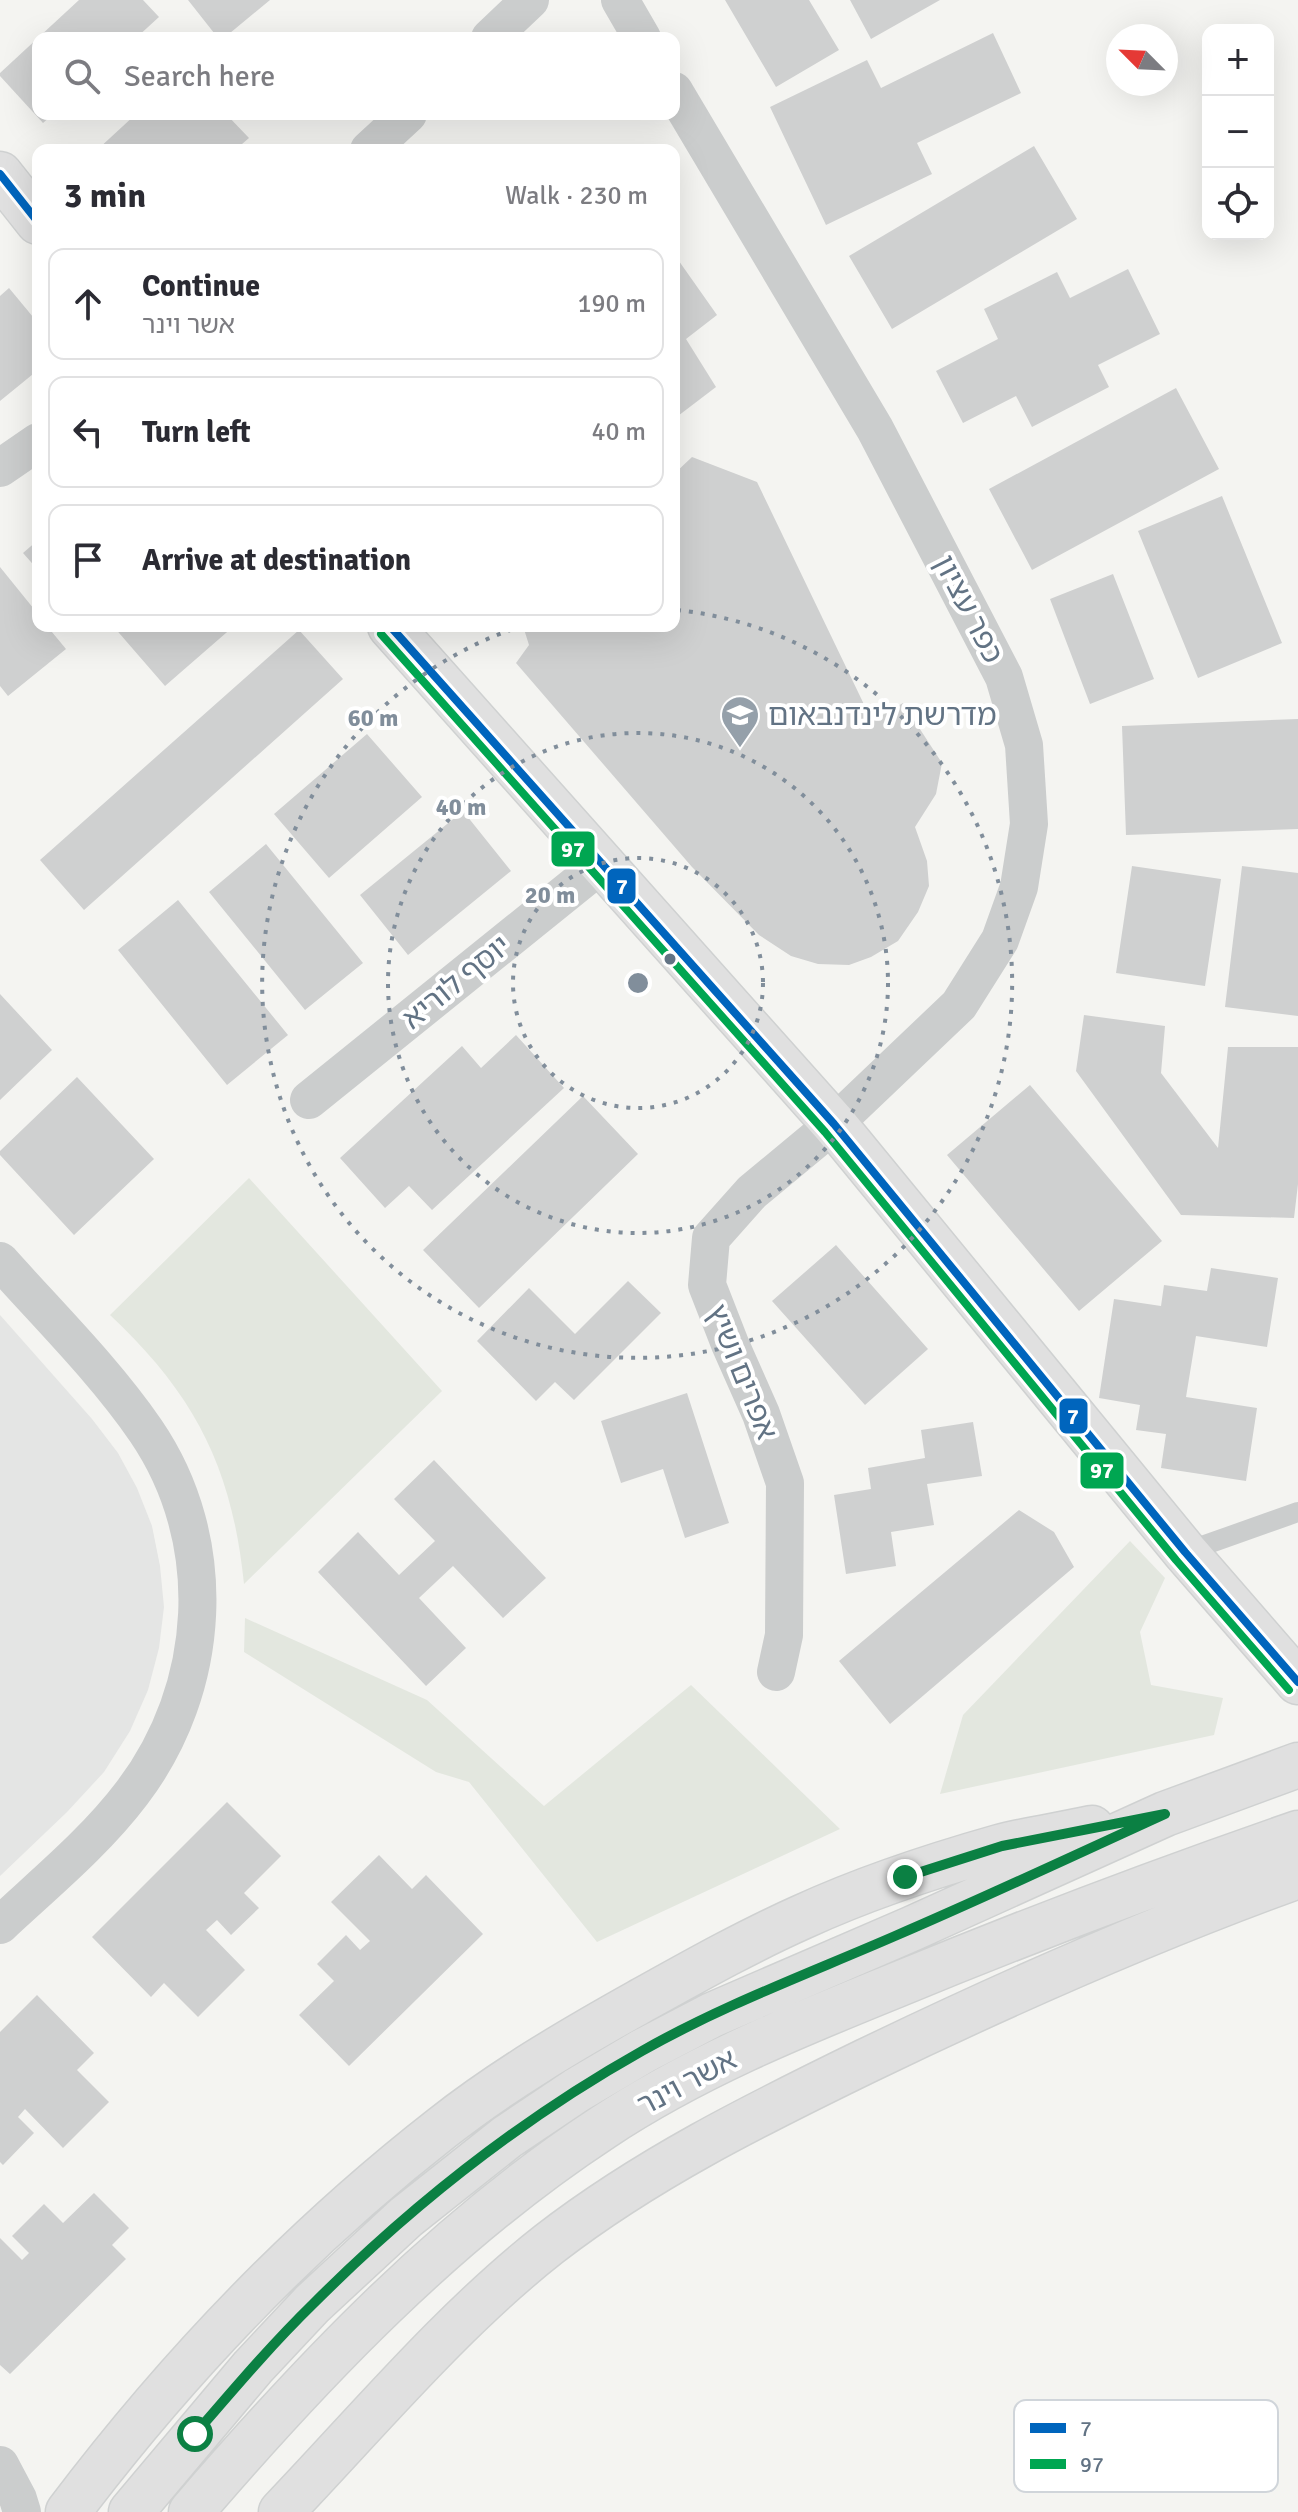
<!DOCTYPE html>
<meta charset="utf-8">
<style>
:root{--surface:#fff;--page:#f7f7f7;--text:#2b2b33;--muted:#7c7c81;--line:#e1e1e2}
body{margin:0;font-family:Signika,"Noto Sans Hebrew",sans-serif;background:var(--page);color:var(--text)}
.controls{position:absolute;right:24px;top:24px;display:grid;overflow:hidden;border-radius:16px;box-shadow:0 8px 32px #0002}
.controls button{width:72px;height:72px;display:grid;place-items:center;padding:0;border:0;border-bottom:2px solid var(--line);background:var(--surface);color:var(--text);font:40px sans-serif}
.compass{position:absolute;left:1106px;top:24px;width:72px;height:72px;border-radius:50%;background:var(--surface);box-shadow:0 8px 32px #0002;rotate:294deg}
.stop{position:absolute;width:24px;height:24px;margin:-18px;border:6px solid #0b8043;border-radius:50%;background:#fff}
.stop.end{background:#0b8043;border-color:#fff;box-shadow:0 2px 8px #0008}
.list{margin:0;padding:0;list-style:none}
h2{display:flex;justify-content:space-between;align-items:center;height:104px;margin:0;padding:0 32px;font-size:34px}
h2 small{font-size:26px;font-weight:400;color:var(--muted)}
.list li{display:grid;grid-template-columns:52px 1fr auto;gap:24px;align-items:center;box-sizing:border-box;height:112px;margin:0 16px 16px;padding:0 16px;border:2px solid var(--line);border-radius:16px}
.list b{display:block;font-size:30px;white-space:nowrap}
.list p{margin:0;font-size:26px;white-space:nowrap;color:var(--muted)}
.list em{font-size:26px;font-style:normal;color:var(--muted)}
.icon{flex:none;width:44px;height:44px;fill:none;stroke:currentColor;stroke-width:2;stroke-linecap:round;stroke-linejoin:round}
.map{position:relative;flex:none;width:1298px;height:2512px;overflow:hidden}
.search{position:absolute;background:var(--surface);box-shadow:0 8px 32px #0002;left:32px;top:32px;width:648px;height:88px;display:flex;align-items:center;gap:20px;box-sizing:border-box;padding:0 28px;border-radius:16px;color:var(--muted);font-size:30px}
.panel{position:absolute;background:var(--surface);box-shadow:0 8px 32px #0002;left:32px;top:144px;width:648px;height:488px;border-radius:16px}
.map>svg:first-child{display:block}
</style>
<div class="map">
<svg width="1298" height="2512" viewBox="0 0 1298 2512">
<rect width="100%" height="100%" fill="#f4f4f1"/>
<path fill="#e4e5e4" d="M0 1315 92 1419 118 1453 137 1488 152 1526 160 1566 164 1607 159 1648 148 1690 130 1731 104 1772 67 1812 0 1876Z"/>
<path fill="#e3e7df" d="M249 1178 442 1391 244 1584C232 1467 195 1395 110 1315Z
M1130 1541 1165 1578 1140 1632 1151 1685 1223 1698 1214 1735 940 1794 963 1715Z
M245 1618 427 1700 544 1806 691 1685 840 1829 597 1942 469 1782 436 1772 244 1652Z"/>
<path fill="#cfd0d0" d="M79 0H143L159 17 136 38H38V114H53L43 123 0 76V73Z
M188 0H270L224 38H218Z
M725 0H809L839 50 776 87Z
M850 0H940L871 39Z
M993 33 1021 93 917 143 932 174 826 225 770 107 867 60 881 88Z
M136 114H226L249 138 235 150H97Z
M1034 146 1077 219 892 329 849 256Z
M674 254 717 315 686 339 716 387 674 419Z
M1128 269 1160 334 1098 365 1109 387 1032 427 1016 396 963 423 936 371 998 339 984 309 1057 272 1070 298Z
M9 288 38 323V370L0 401V296Z
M1176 388 1219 469 1032 570 989 489Z
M692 457 757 482 872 721 903 703 942 763 936 794 915 827 927 861 929 886 918 912 898 941 871 957 849 965 818 964 791 956 759 935 692 867 516 663 529 645 523 626H674V474Z
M1222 496 1282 643 1198 678 1138 531Z
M38 540V570L23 553Z
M0 567 38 614V626H47L66 649 8 696 0 686Z
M1113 574 1154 679 1090 704 1050 599Z
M113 626H234L165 686Z
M299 630 343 679 84 910 40 860Z
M1298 719V829L1126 835 1122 726Z
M367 734 422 797 329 878 274 814Z
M463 811 511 871 408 955 360 895Z
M266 844 363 963 305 1010 209 892Z
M1132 866 1221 879 1205 986 1116 973Z
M1242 866 1298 873V1016L1225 1007Z
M178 900 288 1035 227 1085 118 950Z
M0 994 52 1050 0 1100Z
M1084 1015 1165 1026 1161 1073 1218 1148 1228 1047H1298V1184L1294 1218 1181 1215 1076 1071Z
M516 1035 564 1088 432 1210 409 1186 385 1208 340 1158 462 1046 481 1068Z
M77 1077 154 1159 74 1235 0 1155V1151Z
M1030 1085 1162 1241 1079 1311 947 1155Z
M583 1096 638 1154 479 1308 423 1250Z
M836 1245 928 1349 865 1405 772 1301Z
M1211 1268 1278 1278 1267 1347 1196 1336 1186 1397 1257 1408 1246 1481 1161 1468 1166 1434 1136 1430 1140 1405 1099 1398 1114 1299 1161 1306 1164 1285 1207 1291Z
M628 1281 661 1313 574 1400 555 1382 536 1401 477 1341 529 1288 575 1334Z
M687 1393 729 1523 685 1538 663 1469 621 1483 601 1421Z
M973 1422 982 1476 927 1484 934 1525 891 1532 896 1566 846 1574 834 1495 871 1489 868 1468 925 1458 921 1430Z
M434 1460 546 1578 503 1618 453 1566 419 1598 466 1648 426 1686 318 1572 358 1532 399 1575 435 1541 394 1499Z
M1019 1510 1054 1532 1074 1567 890 1724 839 1661Z
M227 1802 281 1856 244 1893 259 1908 231 1935 217 1920 206 1930 245 1970 198 2017 164 1983 151 1997 92 1937Z
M379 1855 412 1889 426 1875 483 1934 349 2066 299 2015 334 1981 317 1964 346 1935 360 1950 370 1941 331 1902Z
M37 1995 94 2053 77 2070 109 2102 63 2148 25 2109 18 2117 34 2133 3 2165 0 2162V2032Z
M94 2193 129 2228 112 2245 126 2259 10 2374 0 2365V2238L22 2260 29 2253 12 2236 44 2204 63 2223Z"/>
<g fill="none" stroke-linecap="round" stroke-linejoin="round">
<defs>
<path id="secondary" d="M0 174 38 222
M390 626 834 1124 1185 1552 1298 1682
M68 2512C176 2369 301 2238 442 2128 503 2080 571 2040 639 2002 693 1972 746 1942 802 1917 865 1888 932 1866 999 1847 1029 1839 1061 1835 1092 1828
M131 2512 253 2367 312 2304 406 2217 507 2137 577 2090 643 2051 712 2015 911 1929 1165 1814 1298 1765
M191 2512C313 2370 445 2231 602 2128 692 2068 795 2026 894 1986 1027 1931 1162 1880 1298 1833
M281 2512C366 2423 452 2320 549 2244 646 2169 755 2115 866 2061 1007 1993 1151 1929 1298 1876"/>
</defs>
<use href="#secondary" stroke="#cfd1d1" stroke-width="47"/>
<path stroke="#cbcdcd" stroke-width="20" d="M1185 1552 1298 1512"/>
<path stroke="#cbcdcd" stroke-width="38" d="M620 0 642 38
M490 38 530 0
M674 91 875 429 1004 677 1024 745 1029 824 1019 887 1000 940 959 1005 834 1124 752 1192 711 1238 707 1285 730 1344 761 1414 785 1483 784 1635 776 1672
M369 150 408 114
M0 468 38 442
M309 1100 603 863
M0 1261C49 1316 104 1370 146 1431 221 1541 212 1688 132 1793 95 1842 45 1883 0 1925
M0 2465 18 2499 22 2512"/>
<use href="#secondary" stroke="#e0e0e0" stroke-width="44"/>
<defs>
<path id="bus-1" d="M0 174 38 222
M390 626 834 1124 1185 1552 1298 1682"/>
<path id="bus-2" d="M381 634 825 1132 1176 1560 1289 1690"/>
</defs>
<use href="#bus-1" stroke="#fff" stroke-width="14"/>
<use href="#bus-2" stroke="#fff" stroke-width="14"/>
<use href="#bus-1" stroke="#0065bd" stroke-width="8"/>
<use href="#bus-2" stroke="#00a651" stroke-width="8"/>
</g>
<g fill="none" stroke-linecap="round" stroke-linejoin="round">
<path stroke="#0b8043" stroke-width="10" d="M195 2434C233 2390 271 2345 313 2304 411 2206 521 2119 642 2051 723 2005 810 1973 895 1936 986 1897 1075 1855 1165 1814L1002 1846 905 1877"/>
</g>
<g fill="none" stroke="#818e9b" stroke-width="4" stroke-dasharray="4 8">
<circle cx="638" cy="983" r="125"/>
<circle cx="638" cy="983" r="250"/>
<path d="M677 610A375 375 0 1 1 522 626"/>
</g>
<defs>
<symbol id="school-pin" viewBox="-11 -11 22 30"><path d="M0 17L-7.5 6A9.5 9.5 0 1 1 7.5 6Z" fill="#95a0aa" stroke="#fff"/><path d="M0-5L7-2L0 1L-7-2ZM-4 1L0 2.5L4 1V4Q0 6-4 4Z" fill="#fff"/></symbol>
</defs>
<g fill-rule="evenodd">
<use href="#school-pin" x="718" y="693" width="44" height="60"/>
</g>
<circle fill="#627384" stroke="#fff" stroke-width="3" cx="670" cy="959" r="7"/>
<g text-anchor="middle" stroke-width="8" stroke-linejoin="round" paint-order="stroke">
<g font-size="30" fill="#627384" stroke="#fff">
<text transform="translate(969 609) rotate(63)" y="10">כפר עציון</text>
<text transform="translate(456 982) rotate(-39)" y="10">יוסף לוריא</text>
<text transform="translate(742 1372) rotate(68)" y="10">אפרים ושיץ</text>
<text transform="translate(687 2082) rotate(-28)" y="10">אשר וינר</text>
</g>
<g font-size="30" fill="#627384" stroke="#fff" text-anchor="start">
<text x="768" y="725">מדרשת לינדנבאום</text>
</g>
</g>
<rect x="1014" y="2400" width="264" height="92" rx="12" fill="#fff" stroke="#d0d5da" stroke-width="2"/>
<rect x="1030" y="2423" width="36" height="10" fill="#0065bd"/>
<rect x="1030" y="2459" width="36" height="10" fill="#00a651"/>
<g font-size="22" fill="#627384">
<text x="1080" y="2436">7</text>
<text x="1080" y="2472">97</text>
</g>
<circle cx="638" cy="983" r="12" fill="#818e9b" stroke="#fff" stroke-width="4"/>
<g font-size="24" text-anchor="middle" font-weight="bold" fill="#818e9b" stroke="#fff" stroke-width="8" stroke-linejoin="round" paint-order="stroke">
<text x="373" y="726">60 m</text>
<text x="461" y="815">40 m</text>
<text x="550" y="903">20 m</text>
</g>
<g stroke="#fff" stroke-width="3">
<rect x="550" y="830" width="46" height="38" rx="8" fill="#00a651"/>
<rect x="606" y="867" width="31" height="38" rx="8" fill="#0065bd"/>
<rect x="1058" y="1397" width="31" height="38" rx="8" fill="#0065bd"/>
<rect x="1079" y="1451" width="46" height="39" rx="8" fill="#00a651"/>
</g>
<g font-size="22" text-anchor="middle" font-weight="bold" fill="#fff">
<text x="573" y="857">97</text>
<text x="622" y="894">7</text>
<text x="1073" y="1424">7</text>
<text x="1102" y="1478">97</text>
</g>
</svg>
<div class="controls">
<button>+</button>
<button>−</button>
<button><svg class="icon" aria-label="locate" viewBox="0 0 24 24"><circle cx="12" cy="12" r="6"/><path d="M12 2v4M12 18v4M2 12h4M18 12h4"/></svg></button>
</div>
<svg class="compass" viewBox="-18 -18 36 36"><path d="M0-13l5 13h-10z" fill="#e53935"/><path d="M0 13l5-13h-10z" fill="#7c7c81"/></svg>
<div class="stop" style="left:195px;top:2434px"></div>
<div class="stop end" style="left:905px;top:1877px"></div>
<div class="search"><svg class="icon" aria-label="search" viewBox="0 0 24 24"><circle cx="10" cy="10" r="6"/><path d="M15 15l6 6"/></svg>Search here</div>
<section class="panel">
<h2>3 min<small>Walk · 230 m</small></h2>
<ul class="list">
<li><svg class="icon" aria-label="ahead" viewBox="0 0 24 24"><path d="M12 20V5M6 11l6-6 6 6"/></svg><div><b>Continue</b><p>אשר וינר</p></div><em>190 m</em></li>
<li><svg class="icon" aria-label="left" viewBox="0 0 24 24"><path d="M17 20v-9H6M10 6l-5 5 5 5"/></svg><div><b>Turn left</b></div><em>40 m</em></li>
<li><svg class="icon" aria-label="arrive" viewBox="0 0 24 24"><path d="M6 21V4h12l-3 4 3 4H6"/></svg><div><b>Arrive at destination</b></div></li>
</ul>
</section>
</div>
